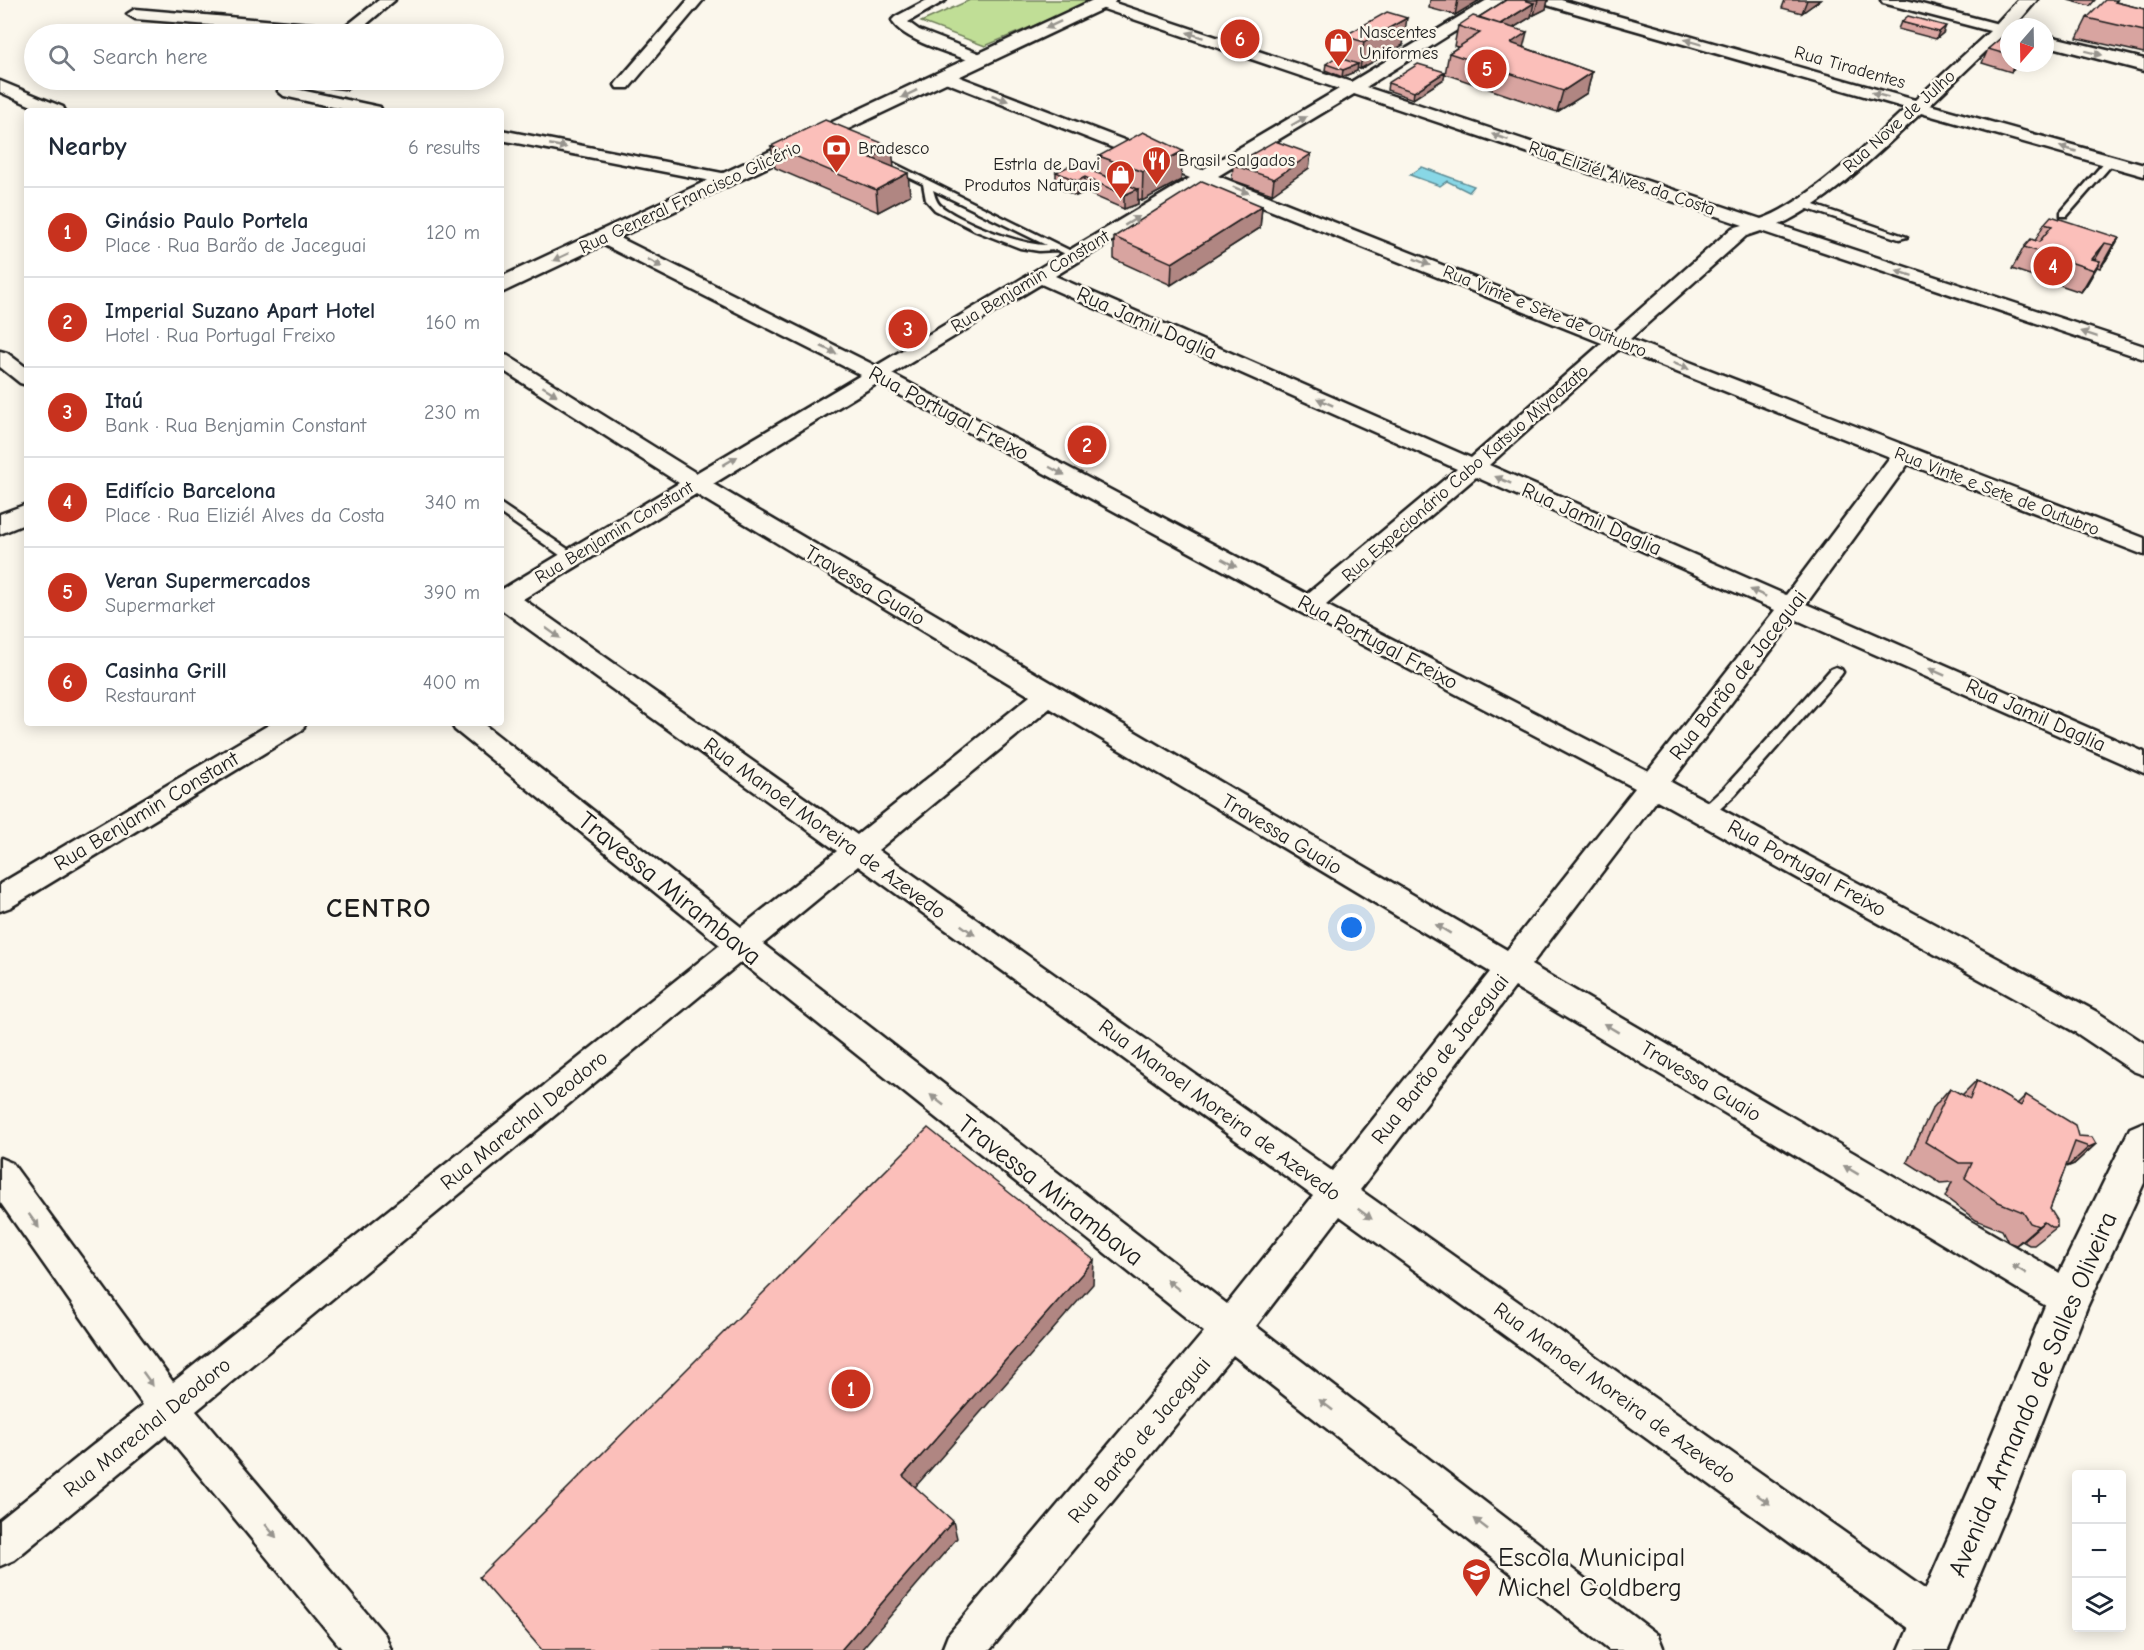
<!DOCTYPE html>
<meta charset="utf-8">
<style>
:root{--surface:#fff;--page:#f2f2f3;--text:#1f2937;--muted:#747a83;--line:#e0e1e3;--accent:#c8321e}
body{margin:0;font-family:"Comic Neue",sans-serif;background:var(--page);color:var(--text)}
.controls{position:absolute;right:18px;bottom:18px;display:grid;overflow:hidden;border-radius:6px;box-shadow:0 3px 15px #0003}
.controls button{width:54px;height:54px;display:grid;place-items:center;padding:0;border:0;border-bottom:2px solid var(--line);background:var(--surface);color:var(--text);font:30px sans-serif}
.compass{position:absolute;left:2000px;top:18px;width:54px;height:54px;border-radius:50%;background:var(--surface);box-shadow:0 3px 15px #0003;rotate:200deg}
.you{position:absolute;left:1352px;top:928px;width:21px;height:21px;margin:-15px;border:4px solid #fff;border-radius:50%;background:#1a73e8;box-shadow:0 0 0 9px #1a73e833}
.badge{display:grid;place-items:center;width:39px;height:39px;border-radius:50%;background:var(--accent);color:#fff;font-size:20px;font-weight:700}
.pin{position:absolute;translate:-50% -50%;border:3px solid #fff;box-shadow:0 2px 6px #0006}
.list{margin:0;padding:0;list-style:none}
h2{display:flex;justify-content:space-between;align-items:center;height:78px;margin:0;padding:0 24px;font-size:26px}
h2 small{font-size:20px;font-weight:400;color:var(--muted)}
.list li{display:grid;grid-template-columns:39px 1fr auto;gap:18px;align-items:center;box-sizing:border-box;height:90px;padding:0 24px;border-top:2px solid var(--line)}
.list b{display:block;font-size:22px;white-space:nowrap}
.list p{margin:0;font-size:20px;white-space:nowrap;color:var(--muted)}
.list em{font-size:20px;font-style:normal;color:var(--muted)}
.icon{flex:none;width:33px;height:33px;fill:none;stroke:currentColor;stroke-width:2;stroke-linecap:round;stroke-linejoin:round}
.map{position:relative;flex:none;width:2144px;height:1650px;overflow:hidden}
.search{position:absolute;background:var(--surface);box-shadow:0 3px 15px #0003;left:24px;top:24px;width:480px;height:66px;display:flex;align-items:center;gap:15px;box-sizing:border-box;padding:0 21px;border-radius:33px;color:var(--muted);font-size:22px}
.panel{position:absolute;background:var(--surface);box-shadow:0 3px 15px #0003;left:24px;top:108px;width:480px;height:618px;border-radius:6px}
.map>svg:first-child{display:block}
</style>
<div class="map">
<svg width="2144" height="1650" viewBox="0 0 2144 1650">
<rect width="100%" height="100%" fill="#fbf7ec"/>
<filter id="ink" filterUnits="userSpaceOnUse"><feTurbulence type="fractalNoise" baseFrequency=".0167" numOctaves="2"/><feDisplacementMap in="SourceGraphic" scale="12" xChannelSelector="R" yChannelSelector="G"/><feConvolveMatrix kernelMatrix="1 2 1 2 8 2 1 2 1" color-interpolation-filters="sRGB"/></filter>
<g filter="url(#ink)">
<path fill="#c0de96" stroke="#6e7d59" stroke-width="1.5" d="M970 0H1095L985 46 921 22Z"/>
<path fill="#88d7e6" stroke="#5d8c95" stroke-width="1.5" d="M1422 167 1474 186 1469 192 1447 181 1440 186 1410 175Z"/>
<g fill="none" stroke-linecap="round" stroke-linejoin="round">
<defs>
<path id="lane" d="M875 157H881L1079 255 1074 258 1057 250 1039 251 1020 248 976 231 935 210 926 200 923 184 875 161ZM933 190 1046 245C1020 245 962 222 941 206 936 202 935 196 933 190Z
M2107 159 2115 161 2067 216H2061V212Z
M1799 202H1805L1907 237 1899 239 1799 206Z
M501 504 575 554V560H567L501 514Z
M1836 667 1841 669 1843 672 1841 675 1735 795 1711 817H1701L1699 813 1701 809 1725 787 1831 669Z"/>
<path id="street" d="M379 0H395L355 34H324L135 19 127 14 135 9 345 27Z
M688 0H703L629 88H617L615 85 617 82Z
M927 0H946L908 22 919 30 986 56 988 59 986 62H974C956 55 898 39 892 20L895 17Z
M1095 0H1106L1351 82 1487 0H1505L1366 87 1761 219C1806 204 1871 141 1906 108L1540 3 1538 0H1561L1915 100 1990 31 1883 3 1881 0H1906L2006 26 2009 29 1930 105 2144 165V176L1921 113C1880 151 1831 201 1779 225L2144 346V359L1761 231 1746 236 1630 339 2144 538V555L1908 464 1806 604 2144 752V773L1795 619 1671 782 2097 1012 2144 1043V1075L2133 1071 2075 1032 1657 800 1531 965 2082 1286 2087 1299 2082 1312 2069 1317 2056 1312 1515 987 1360 1190 1950 1607 1956 1622 1950 1637 1935 1643 1920 1637 1340 1216 1256 1326 1658 1635 1664 1650H1609L1233 1355 990 1650H942L948 1635 1204 1332 741 962 196 1411 385 1635 391 1650H343L166 1435 14 1560 0 1566V1520L143 1405 0 1202V1158L12 1163 173 1382 720 945 455 730 451 723H482L741 927 837 851 501 609V590L679 483 501 369V354L508 356 696 473 861 375 596 241 594 237 596 233H610L876 366 1190 178 940 80 938 77 940 74H952L1202 170 1339 89 1095 6 1093 3ZM1354 94 1743 225 1732 228 1613 333 1218 176ZM1205 184 1602 343 1471 458 1055 276ZM1041 284 1457 469 1307 594 892 374ZM1619 349 1890 457 1786 595 1489 465ZM878 383 1300 612 1635 788 1507 950 713 484ZM1476 477 1775 610 1648 771 1326 605ZM696 494 1030 696 857 835 523 599ZM1050 708 1490 972 1332 1171 878 850ZM858 866 1313 1196 1227 1304 763 944Z
M288 80H304L296 89 380 107 382 111H351L284 96 278 91Z
M0 81 63 107 65 111H43L0 92Z
M501 130 727 174 736 179 727 184 501 140Z
M0 351 7 353 27 368V385L20 383 0 367Z
M272 723H306L302 730 11 907 0 911V884Z"/>
<path id="secondary" d="M1093 0H1116L1113 4 501 293V277Z
M2018 0H2037L2014 27H2009V36L1995 33 1992 29 1995 25Z
M2045 35 2144 59V71L2045 45Z
M27 504V523L0 534V514Z
M2144 1122V1183L2087 1307 2012 1498 1948 1650H1899L1972 1483 2054 1284 2130 1128Z"/>
</defs>
<use href="#lane" stroke="#1c1c1c" stroke-width="5"/>
<use href="#street" stroke="#1c1c1c" stroke-width="5"/>
<use href="#secondary" stroke="#1c1c1c" stroke-width="5"/>
<use href="#lane" fill="#fbf7ec" fill-rule="evenodd"/>
<use href="#street" fill="#fbf7ec" fill-rule="evenodd"/>
<use href="#secondary" fill="#fbf7ec" fill-rule="evenodd"/>
</g>
<path fill="#d8a4a0" stroke="#1c1c1c" stroke-width="1.5" d="M1430 0H1480L1455 15 1429 8Z
M1506 0H1548L1546 9 1534 15H1532L1531 17 1513 28 1523 47 1592 72 1587 93 1557 112 1445 74 1449 53 1458 47 1454 46 1458 26 1479 17Z
M1785 0H1820L1802 13 1782 8Z
M2068 0H2095L2090 6Z
M2117 0 2116 2 2144 9V53L2077 38 2087 18Z
M1901 22 1943 33 1936 39 1898 29Z
M2009 32V63H2021L2011 72 1982 63 1988 49Z
M1344 36 1403 45 1360 69 1357 68V71L1342 77 1325 70 1326 64 1341 58Z
M1444 79 1413 99 1387 90 1388 83Z
M311 80 358 81 346 90 313 86Z
M771 146 894 168 910 195 878 212 775 168Z
M1311 154 1309 168 1272 194 1232 180 1233 165Z
M1099 156 1181 180 1142 201 1138 199V204L1124 209 1085 192 1076 196 1056 187V172L1098 173Z
M1262 206 1260 228 1171 285 1114 259V237Z
M2044 224 2119 238 2106 260 2100 268 2097 267 2087 284 2081 292 2012 269 2024 247 2035 241Z
M1977 1080 2017 1104 2026 1095 2078 1136 2096 1144 2074 1164 2066 1166 2050 1209 2057 1227 2034 1245H2029L2022 1241 2016 1245 2008 1242 2002 1230 1976 1220 1945 1197 1952 1182 1940 1183 1907 1162 1932 1109 1950 1088 1962 1095Z"/>
<path fill="#b08682" stroke="#1c1c1c" stroke-width="1.5" d="M1458 0H1480L1455 15Z
M1538 0H1548L1546 9 1534 15Z
M1807 0H1820L1802 13Z
M1534 3 1531 17 1492 41 1495 28Z
M1407 18 1403 45 1360 69 1364 42Z
M1946 26 1943 33 1936 39 1939 32Z
M1527 32 1522 52 1511 43Z
M2015 63H2021L2011 72Z
M1358 64 1357 71 1342 77 1343 70Z
M1445 72 1444 79 1413 99 1414 92Z
M1592 72 1587 93 1557 112 1563 91Z
M348 80H357L358 81 346 90 343 83Z
M892 147 894 168 871 158Z
M1183 151 1181 180 1142 201 1143 172Z
M1311 154 1309 168 1272 194 1274 179Z
M908 173 910 195 878 212 876 190Z
M1085 177V192L1076 196 1077 181Z
M1138 189V204L1124 209V195Z
M1262 206 1260 228 1171 285 1172 263Z
M2119 238 2106 260 2100 268 2113 245Z
M2105 243 2092 265V259Z
M2100 261 2087 284 2081 292 2094 270Z
M2096 1144 2074 1164 2067 1167 2089 1147Z
M2044 1222 2022 1241 2016 1245 2038 1226Z
M1094 1260 1093 1284 909 1494 903 1476Z
M953 1521 957 1538 861 1650H841Z"/>
<path fill="#fbbfba" stroke="#1c1c1c" stroke-width="1.5" d="M1506 0H1524L1534 3 1500 24 1479 17Z
M2105 0H2117L2115 2 2144 9V31L2087 18Z
M1387 12 1407 18 1364 42 1344 36Z
M1473 16 1527 32 1511 43 1592 72 1563 91 1449 53 1480 33 1458 26Z
M1908 16 1946 26 1939 32 1901 22Z
M2008 32 2009 55 1988 49Z
M1336 57 1358 64 1343 70 1326 64Z
M1418 64 1445 72 1414 92 1388 83Z
M314 80H348L343 83Z
M825 120 892 147 871 158 908 173 876 190 771 146Z
M1143 132 1183 151 1143 172 1099 156Z
M1275 141 1311 154 1274 179 1233 165Z
M1074 164 1138 189 1124 195 1085 177 1077 181 1056 172Z
M1202 181 1262 206 1172 263 1114 237Z
M2051 216 2119 238 2113 245 2105 243 2092 259 2100 261 2094 270 2024 247 2031 239 2039 242 2052 226 2044 224Z
M1977 1080 2021 1106 2026 1095 2075 1125 2078 1136 2092 1137 2096 1144 2089 1147 2075 1142 2050 1209 2057 1220V1227H2051L2044 1222 2038 1226 2030 1223 2023 1212 1996 1201 1965 1178 1972 1163H1959L1925 1142 1950 1088 1970 1099Z
M928 1128 1094 1260 903 1476 953 1521 841 1650H542L479 1577Z"/>
<defs><path id="oneway-solid" d="M-6-.8H1V-3.2L6.5 0L1 3.2V.8H-6Z" transform="scale(1.5)"/></defs>
<g fill="#97948e">
<use href="#oneway-solid" transform="translate(1053 25) rotate(155)"/>
<use href="#oneway-solid" transform="translate(1195 35) rotate(-162)"/>
<use href="#oneway-solid" transform="translate(1693 42) rotate(-164)"/>
<use href="#oneway-solid" transform="translate(2094 53) rotate(14)"/>
<use href="#oneway-solid" transform="translate(909 94) rotate(155)"/>
<use href="#oneway-solid" transform="translate(1880 95) rotate(-164)"/>
<use href="#oneway-solid" transform="translate(1000 98) rotate(21)"/>
<use href="#oneway-solid" transform="translate(1299 121) rotate(-30)"/>
<use href="#oneway-solid" transform="translate(1500 137) rotate(-161)"/>
<use href="#oneway-solid" transform="translate(558 146) rotate(11)"/>
<use href="#oneway-solid" transform="translate(2068 149) rotate(-164)"/>
<use href="#oneway-solid" transform="translate(1241 190) rotate(22)"/>
<use href="#oneway-solid" transform="translate(1132 221) rotate(-31)"/>
<use href="#oneway-solid" transform="translate(561 257) rotate(155)"/>
<use href="#oneway-solid" transform="translate(1422 262) rotate(22)"/>
<use href="#oneway-solid" transform="translate(655 263) rotate(27)"/>
<use href="#oneway-solid" transform="translate(1904 273) rotate(-162)"/>
<use href="#oneway-solid" transform="translate(2089 334) rotate(-161)"/>
<use href="#oneway-solid" transform="translate(829 350) rotate(26)"/>
<use href="#oneway-solid" transform="translate(1681 366) rotate(22)"/>
<use href="#oneway-solid" transform="translate(550 391) rotate(32)"/>
<use href="#oneway-solid" transform="translate(1325 402) rotate(-156)"/>
<use href="#oneway-solid" transform="translate(730 461) rotate(-31)"/>
<use href="#oneway-solid" transform="translate(1057 471) rotate(28)"/>
<use href="#oneway-solid" transform="translate(1503 480) rotate(-156)"/>
<use href="#oneway-solid" transform="translate(1229 563) rotate(28)"/>
<use href="#oneway-solid" transform="translate(1758 593) rotate(-156)"/>
<use href="#oneway-solid" transform="translate(553 633) rotate(36)"/>
<use href="#oneway-solid" transform="translate(1937 672) rotate(-156)"/>
<use href="#oneway-solid" transform="translate(1443 929) rotate(-149)"/>
<use href="#oneway-solid" transform="translate(968 930) rotate(36)"/>
<use href="#oneway-solid" transform="translate(1611 1028) rotate(-149)"/>
<use href="#oneway-solid" transform="translate(937 1100) rotate(-142)"/>
<use href="#oneway-solid" transform="translate(1851 1170) rotate(-149)"/>
<use href="#oneway-solid" transform="translate(1365 1214) rotate(36)"/>
<use href="#oneway-solid" transform="translate(34 1221) rotate(54)"/>
<use href="#oneway-solid" transform="translate(2019 1269) rotate(-149)"/>
<use href="#oneway-solid" transform="translate(1173 1285) rotate(-142)"/>
<use href="#oneway-solid" transform="translate(148 1379) rotate(54)"/>
<use href="#oneway-solid" transform="translate(1326 1405) rotate(-142)"/>
<use href="#oneway-solid" transform="translate(1763 1499) rotate(36)"/>
<use href="#oneway-solid" transform="translate(1481 1524) rotate(-142)"/>
<use href="#oneway-solid" transform="translate(271 1531) rotate(50)"/>
</g>
</g>
<defs>
<symbol id="shop-pin" viewBox="-11 -11 22 30"><path d="M0 17L-7.5 6A9.5 9.5 0 1 1 7.5 6Z" fill="#c8321e" stroke="#fbf7ec"/><path d="M-5-2.5h2.3a2.7 3.5 0 0 1 5.4 0H5L5.5 6h-11ZM-1.5-2.5h3a1.5 2.3 0 0 0-3 0Z" fill="#fff"/></symbol>
<symbol id="bank-pin" viewBox="-11 -11 22 30"><path d="M0 17L-7.5 6A9.5 9.5 0 1 1 7.5 6Z" fill="#c8321e" stroke="#fbf7ec"/><path d="M-6-4H6V4H-6ZM0-2.3a2.3 2.3 0 1 0 0 4.6a2.3 2.3 0 1 0 0-4.6Z" fill="#fff"/></symbol>
<symbol id="restaurant-pin" viewBox="-11 -11 22 30"><path d="M0 17L-7.5 6A9.5 9.5 0 1 1 7.5 6Z" fill="#c8321e" stroke="#fbf7ec"/><path d="M-5-6h1v4h1v-4h1v4h1v-4h1v5L-1.5 .5V6h-2V.5L-5-1ZM5-6V6H3V1.5H1.5Q1.5-4 5-6Z" fill="#fff"/></symbol>
<symbol id="school-pin" viewBox="-11 -11 22 30"><path d="M0 17L-7.5 6A9.5 9.5 0 1 1 7.5 6Z" fill="#c8321e" stroke="#fbf7ec"/><path d="M0-5L7-2L0 1L-7-2ZM-4 1L0 2.5L4 1V4Q0 6-4 4Z" fill="#fff"/></symbol>
</defs>
<g fill-rule="evenodd">
<use href="#shop-pin" x="1322" y="26" width="33" height="45"/>
<use href="#bank-pin" x="820" y="132" width="33" height="45"/>
<use href="#restaurant-pin" x="1140" y="144" width="33" height="45"/>
<use href="#shop-pin" x="1104" y="158" width="33" height="45"/>
<use href="#school-pin" x="1460" y="1556" width="33" height="45"/>
</g>
<g text-anchor="middle" stroke-width="5" stroke-linejoin="round" paint-order="stroke">
<g font-size="18" fill="#1c1c1c" stroke="#fbf7ec" text-anchor="start">
<text x="1359" y="38">Nascentes<tspan x="1359" dy="21">Uniformes</tspan></text>
<text x="858" y="154">Bradesco</text>
<text x="1178" y="166">Brasil Salgados</text>
<text x="1100" y="170" text-anchor="end">Estrla de Davi<tspan x="1100" dy="21">Produtos Naturais</tspan></text>
</g>
<g font-size="18" fill="#1c1c1c" stroke="#fbf7ec">
<text transform="translate(1850 67) rotate(16)" y="6">Rua Tiradentes</text>
<text transform="translate(1899 121) rotate(-42)" y="6">Rua Nove de Julho</text>
<text transform="translate(1622 178) rotate(19)" y="6">Rua Eliziél Alves da Costa</text>
<text transform="translate(690 197) rotate(-25)" y="6">Rua General Francisco Glicério</text>
<text transform="translate(1030 281) rotate(-31)" y="6">Rua Benjamin Constant</text>
<text transform="translate(1545 311) rotate(22)" y="6">Rua Vinte e Sete de Outubro</text>
<text transform="translate(1465 473) rotate(-41)" y="6">Rua Expecionário Cabo Katsuo Miyaazato</text>
<text transform="translate(1997 491) rotate(21)" y="6">Rua Vinte e Sete de Outubro</text>
<text transform="translate(614 532) rotate(-31)" y="6">Rua Benjamin Constant</text>
</g>
<g font-size="21" fill="#1c1c1c" stroke="#fbf7ec">
<text transform="translate(1147 323) rotate(24)" y="7">Rua Jamil Daglia</text>
<text transform="translate(949 413) rotate(28)" y="7">Rua Portugal Freixo</text>
<text transform="translate(1592 519) rotate(24)" y="7">Rua Jamil Daglia</text>
<text transform="translate(865 585) rotate(31)" y="7">Travessa Guaio</text>
<text transform="translate(1378 642) rotate(28)" y="7">Rua Portugal Freixo</text>
<text transform="translate(1738 675) rotate(-52)" y="7">Rua Barão de Jaceguai</text>
<text transform="translate(2036 715) rotate(24)" y="7">Rua Jamil Daglia</text>
<text transform="translate(146 811) rotate(-31)" y="7">Rua Benjamin Constant</text>
<text transform="translate(825 828) rotate(36)" y="7">Rua Manoel Moreira de Azevedo</text>
<text transform="translate(1282 834) rotate(31)" y="7">Travessa Guaio</text>
<text transform="translate(1807 868) rotate(29)" y="7">Rua Portugal Freixo</text>
<text transform="translate(1440 1059) rotate(-52)" y="7">Rua Barão de Jaceguai</text>
<text transform="translate(1701 1081) rotate(31)" y="7">Travessa Guaio</text>
<text transform="translate(1220 1110) rotate(36)" y="7">Rua Manoel Moreira de Azevedo</text>
<text transform="translate(524 1120) rotate(-39)" y="7">Rua Marechal Deodoro</text>
<text transform="translate(1615 1393) rotate(36)" y="7">Rua Manoel Moreira de Azevedo</text>
<text transform="translate(147 1427) rotate(-39)" y="7">Rua Marechal Deodoro</text>
<text transform="translate(1139 1440) rotate(-50)" y="7">Rua Barão de Jaceguai</text>
</g>
<g font-size="26" fill="#1c1c1c" stroke="#fbf7ec">
<text transform="translate(670 888) rotate(39)" y="9">Travessa Mirambava</text>
<text transform="translate(1051 1190) rotate(38)" y="9">Travessa Mirambava</text>
<text transform="translate(2032 1394) rotate(-67)" y="9">Avenida Armando de Salles Oliveira</text>
</g>
<g font-size="26" fill="#1c1c1c" stroke="#fbf7ec" text-anchor="start">
<text x="1498" y="1566">Escola Municipal<tspan x="1498" dy="30">Michel Goldberg</tspan></text>
</g>
<g font-size="27" font-weight="bold" letter-spacing="1.5" fill="#1c1c1c" stroke="#fbf7ec">
<text x="379" y="917">CENTRO</text>
</g>
</g>
</svg>
<div class="controls">
<button>+</button>
<button>−</button>
<button><svg class="icon" aria-label="layers" viewBox="0 0 24 24"><path d="M12 4l9 5-9 5-9-5zM3 14l9 5 9-5"/></svg></button>
</div>
<svg class="compass" viewBox="-18 -18 36 36"><path d="M0-13l5 13h-10z" fill="#e53935"/><path d="M0 13l5-13h-10z" fill="#747a83"/></svg>
<div class="you"></div>
<div class="pin badge" style="left:851px;top:1389px">1</div>
<div class="pin badge" style="left:1087px;top:445px">2</div>
<div class="pin badge" style="left:908px;top:329px">3</div>
<div class="pin badge" style="left:2053px;top:266px">4</div>
<div class="pin badge" style="left:1487px;top:69px">5</div>
<div class="pin badge" style="left:1240px;top:39px">6</div>
<div class="search"><svg class="icon" aria-label="search" viewBox="0 0 24 24"><circle cx="10" cy="10" r="6"/><path d="M15 15l6 6"/></svg>Search here</div>
<section class="panel">
<h2>Nearby<small>6 results</small></h2>
<ul class="list">
<li><span class="badge">1</span><div><b>Ginásio Paulo Portela</b><p>Place · Rua Barão de Jaceguai</p></div><em>120 m</em></li>
<li><span class="badge">2</span><div><b>Imperial Suzano Apart Hotel</b><p>Hotel · Rua Portugal Freixo</p></div><em>160 m</em></li>
<li><span class="badge">3</span><div><b>Itaú</b><p>Bank · Rua Benjamin Constant</p></div><em>230 m</em></li>
<li><span class="badge">4</span><div><b>Edifício Barcelona</b><p>Place · Rua Eliziél Alves da Costa</p></div><em>340 m</em></li>
<li><span class="badge">5</span><div><b>Veran Supermercados</b><p>Supermarket</p></div><em>390 m</em></li>
<li><span class="badge">6</span><div><b>Casinha Grill</b><p>Restaurant</p></div><em>400 m</em></li>
</ul>
</section>
</div>
